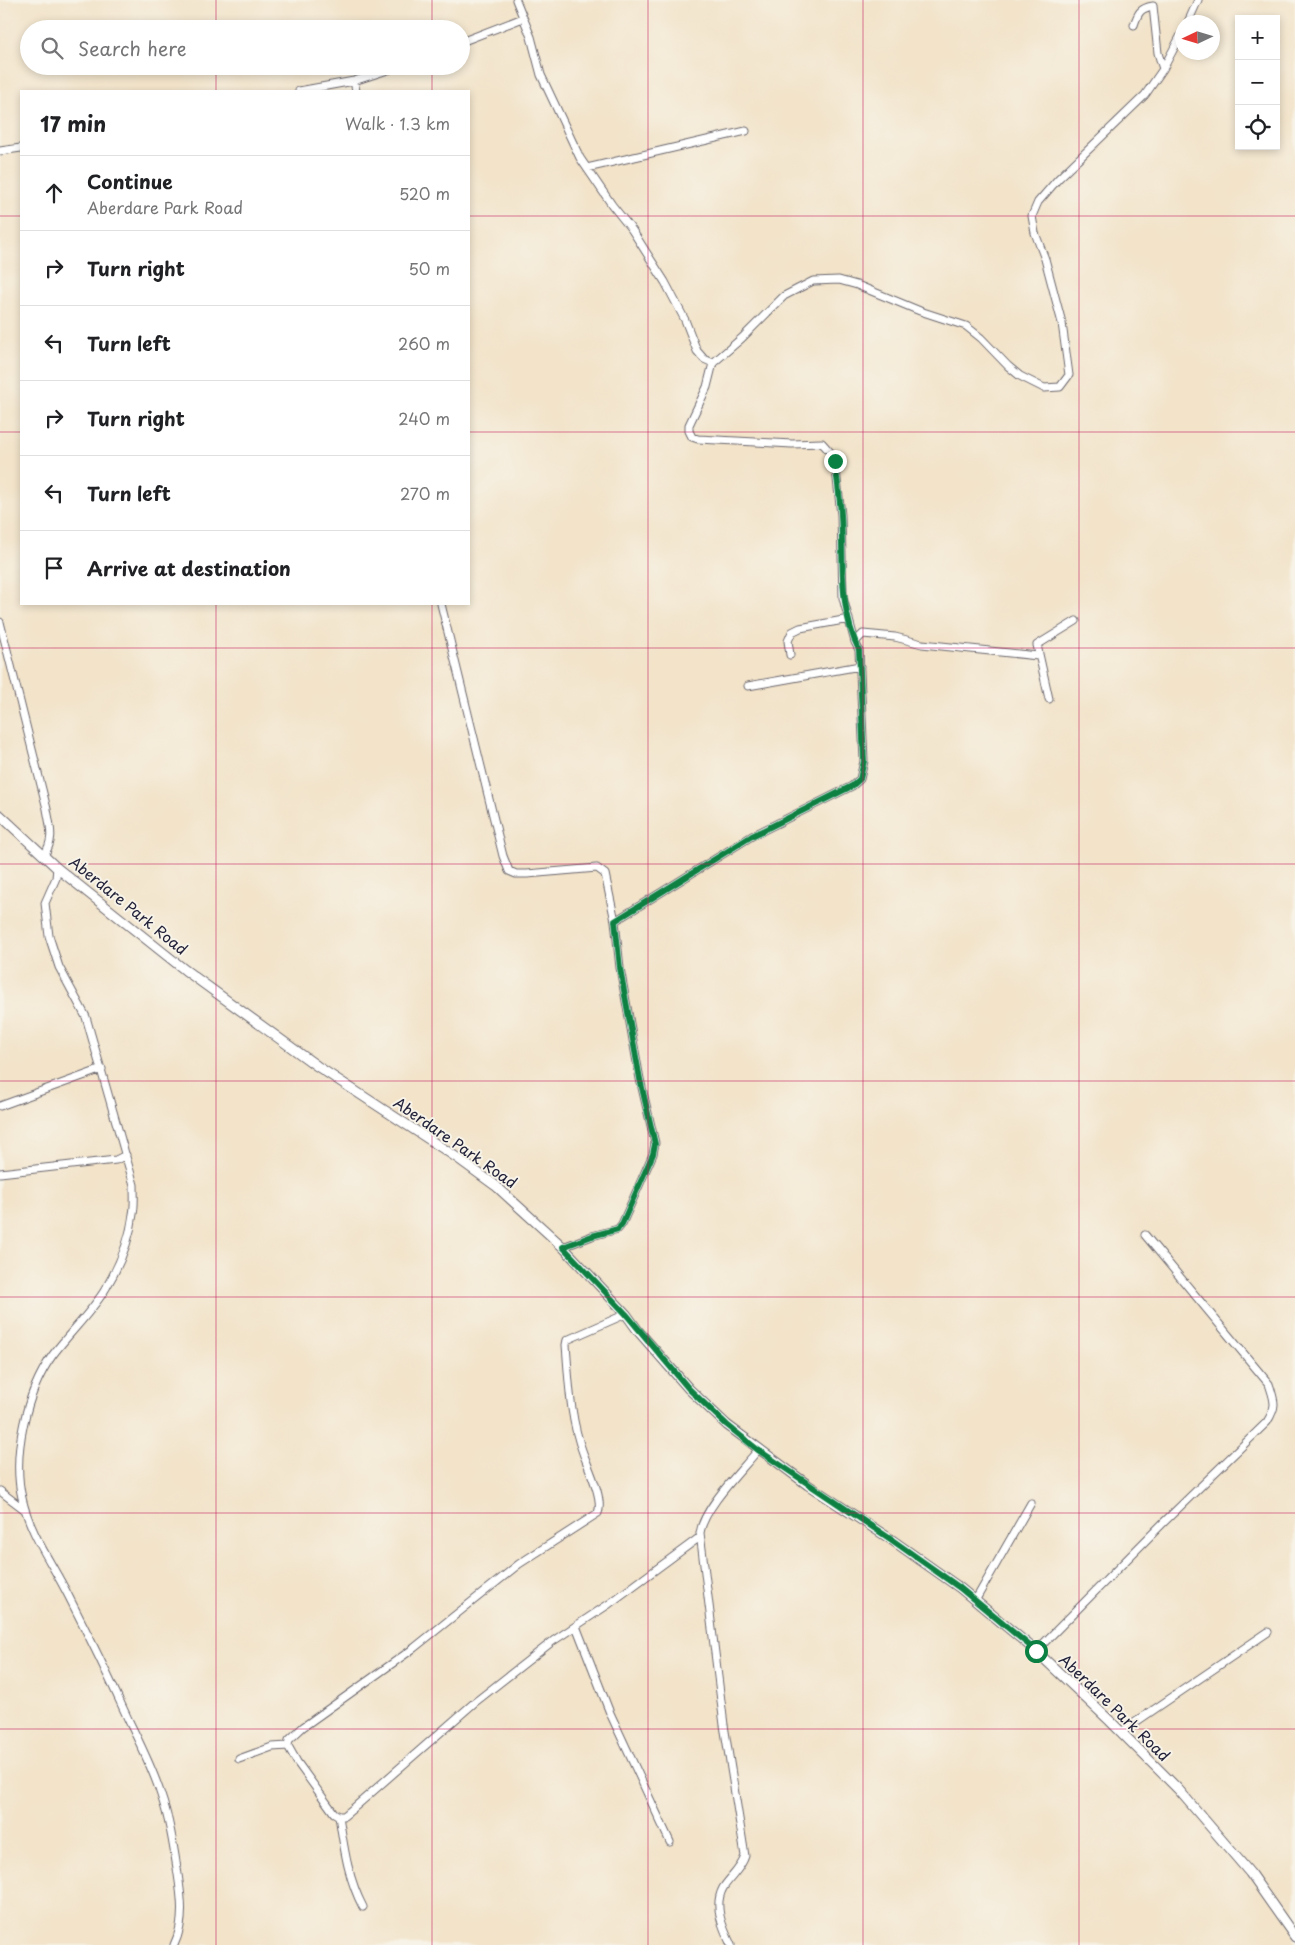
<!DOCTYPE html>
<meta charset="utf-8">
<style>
:root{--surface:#fff;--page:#f2f2f2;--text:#202124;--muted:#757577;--line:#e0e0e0}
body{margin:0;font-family:"Playpen Sans",sans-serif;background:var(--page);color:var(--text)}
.controls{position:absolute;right:15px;top:15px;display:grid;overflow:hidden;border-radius:0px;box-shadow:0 2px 8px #0003}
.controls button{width:45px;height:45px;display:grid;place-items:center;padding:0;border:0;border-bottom:1px solid var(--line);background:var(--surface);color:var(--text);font:25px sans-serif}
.compass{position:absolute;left:1175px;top:15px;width:45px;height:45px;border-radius:50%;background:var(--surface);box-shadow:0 2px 8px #0003;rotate:266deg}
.stop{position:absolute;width:15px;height:15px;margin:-11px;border:4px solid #0b8043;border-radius:50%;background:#fff}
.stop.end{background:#0b8043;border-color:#fff;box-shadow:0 1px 5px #0008}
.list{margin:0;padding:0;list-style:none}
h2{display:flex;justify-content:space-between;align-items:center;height:65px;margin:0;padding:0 20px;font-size:21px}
h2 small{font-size:16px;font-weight:400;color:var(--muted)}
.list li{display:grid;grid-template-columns:32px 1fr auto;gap:15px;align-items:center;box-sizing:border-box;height:75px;padding:0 20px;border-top:1px solid var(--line)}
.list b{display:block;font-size:19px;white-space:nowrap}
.list p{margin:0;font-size:16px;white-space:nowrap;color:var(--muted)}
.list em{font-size:16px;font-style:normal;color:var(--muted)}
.icon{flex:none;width:28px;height:28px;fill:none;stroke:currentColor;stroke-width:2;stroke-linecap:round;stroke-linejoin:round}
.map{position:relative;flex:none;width:1295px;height:1945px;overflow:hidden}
.search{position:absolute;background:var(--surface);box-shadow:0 2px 8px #0003;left:20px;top:20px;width:450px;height:55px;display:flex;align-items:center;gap:12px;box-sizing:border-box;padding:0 18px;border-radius:28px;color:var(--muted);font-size:19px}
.panel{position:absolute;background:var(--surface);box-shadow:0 2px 8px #0003;left:20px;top:90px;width:450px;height:515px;border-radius:0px}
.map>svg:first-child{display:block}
</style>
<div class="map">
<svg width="1295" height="1945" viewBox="0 0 1295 1945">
<rect width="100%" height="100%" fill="#f7f3e8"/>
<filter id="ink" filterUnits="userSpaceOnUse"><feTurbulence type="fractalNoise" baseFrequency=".02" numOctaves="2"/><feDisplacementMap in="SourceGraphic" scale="10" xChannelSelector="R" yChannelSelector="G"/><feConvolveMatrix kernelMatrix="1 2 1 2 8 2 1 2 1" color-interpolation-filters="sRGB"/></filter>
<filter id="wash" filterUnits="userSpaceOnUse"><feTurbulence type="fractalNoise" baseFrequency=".0096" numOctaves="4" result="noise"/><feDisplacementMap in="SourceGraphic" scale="20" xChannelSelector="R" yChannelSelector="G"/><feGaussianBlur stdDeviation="1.12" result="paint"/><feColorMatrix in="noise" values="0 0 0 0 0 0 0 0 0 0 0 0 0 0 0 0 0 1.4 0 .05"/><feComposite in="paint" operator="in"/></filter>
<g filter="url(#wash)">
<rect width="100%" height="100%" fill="#f2e3c9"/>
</g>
<g filter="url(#ink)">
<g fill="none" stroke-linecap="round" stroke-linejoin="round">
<defs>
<path id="minor" d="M516 0 531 37 541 75 580 158 612 205 632 230 665 282 685 320 697 351 704 359 713 363 742 338 784 296 813 281 839 280 857 285 920 311 966 326 981 338 1008 366 1020 376 1044 388 1060 387 1069 375 1062 323 1045 259 1035 233 1032 216 1038 202 1058 179 1145 95 1163 69 1182 33
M1188 22 1198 0
M1134 25C1138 13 1140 8 1153 6L1158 53 1163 69
M461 42 523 18
M354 81 356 91
M299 91 354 81 400 66
M0 151 21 148
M587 168 746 131
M441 604 503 856 509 871 516 874H527L597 868 605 874 615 921
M0 622 47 809C50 827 55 839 44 855
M855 642 863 634 895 637 922 644 1038 656
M790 655 788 641 792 632 800 628 849 619
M748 686 860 666
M1049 699 1037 645 1076 621
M57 868 56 878 45 903 49 936 59 967 86 1017 134 1185C134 1194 135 1205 133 1214 130 1239 119 1266 106 1288 92 1312 69 1333 52 1356 26 1392 12 1455 22 1498 30 1534 52 1563 68 1595 89 1636 109 1677 128 1719 140 1744 153 1769 161 1795 169 1818 173 1843 177 1868 181 1894 186 1920 174 1945
M0 1106 102 1069
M0 1173 116 1160 126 1155
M563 1247 592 1236 618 1229 622 1224 653 1154 655 1143 640 1079 620 968 615 921 752 836 852 786 860 779 864 761 859 650 855 642 843 598 841 515 835 461 831 453 822 443 792 444 698 439 692 437 689 431V425L707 387 713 363
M0 1491 25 1510
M975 1601 1031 1503
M576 1626 610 1713 670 1842
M1036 1651 1163 1523 1267 1422C1277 1406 1275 1402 1269 1384L1145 1235
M1121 1732 1268 1632
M239 1759 272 1747 288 1746
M339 1816H344L356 1806 474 1703 553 1641 609 1604 700 1537
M363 1907C348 1879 344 1848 339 1816L334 1813 297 1762 288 1746 289 1740 303 1727 414 1648 519 1564 598 1513C604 1499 588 1467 583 1453 570 1419 569 1381 566 1345L567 1340 626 1314
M731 1945C723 1928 713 1906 723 1888 730 1877 741 1869 745 1856L724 1725 700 1533C704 1507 741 1471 758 1450"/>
<path id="tertiary" d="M0 815 57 868 185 970 317 1066 459 1159 496 1186 563 1247 626 1314 639 1332 689 1389 727 1425 808 1485 892 1540 960 1588 1036 1651 1110 1721 1178 1789 1250 1873 1295 1937"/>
</defs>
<use href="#minor" stroke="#6b666d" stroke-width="9"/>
<use href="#tertiary" stroke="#6b666d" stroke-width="11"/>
<use href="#minor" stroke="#fff" stroke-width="7"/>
<use href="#tertiary" stroke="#fff" stroke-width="9"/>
</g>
</g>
<g fill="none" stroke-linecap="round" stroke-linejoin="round" filter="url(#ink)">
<path stroke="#0b8043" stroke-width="6" d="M835 461C837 479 840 497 841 515 844 561 838 607 859 650L864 761 860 779 852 786 752 836 615 921 620 968 640 1079 655 1144 653 1154 622 1224 618 1229 592 1236 563 1247 626 1314 689 1389 727 1425 758 1450 892 1540 960 1588 1036 1651"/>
</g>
<path fill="none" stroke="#c2185b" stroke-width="1" stroke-opacity="0.55" d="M216 0V29M432 0V29M648 0V1945M863 0V1945M1079 0V1945M216 66V91M432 66V91M0 216H21M469 216H1295M0 432H21M469 432H1295M216 604V1945M432 604V1945M0 648H1295M0 864H1295M0 1081H1295M0 1297H1295M0 1513H1295M0 1729H1295"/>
<g text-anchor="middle" stroke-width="4" stroke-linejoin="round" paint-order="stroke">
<g font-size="15" fill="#22223b" stroke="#f7f3e8">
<text transform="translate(128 906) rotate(39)" y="5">Aberdare Park Road</text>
<text transform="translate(455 1143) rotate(35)" y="5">Aberdare Park Road</text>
<text transform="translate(1114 1708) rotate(44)" y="5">Aberdare Park Road</text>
</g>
</g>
</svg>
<div class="controls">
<button>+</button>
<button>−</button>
<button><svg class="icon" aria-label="locate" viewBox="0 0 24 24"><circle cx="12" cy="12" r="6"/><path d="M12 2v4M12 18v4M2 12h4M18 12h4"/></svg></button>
</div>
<svg class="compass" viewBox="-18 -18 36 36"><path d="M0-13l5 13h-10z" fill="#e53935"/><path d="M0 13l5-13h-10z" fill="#757577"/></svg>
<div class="stop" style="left:1036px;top:1651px"></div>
<div class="stop end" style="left:835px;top:461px"></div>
<div class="search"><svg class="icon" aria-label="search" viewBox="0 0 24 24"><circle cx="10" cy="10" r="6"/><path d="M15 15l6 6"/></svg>Search here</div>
<section class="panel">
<h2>17 min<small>Walk · 1.3 km</small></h2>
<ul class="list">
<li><svg class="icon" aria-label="ahead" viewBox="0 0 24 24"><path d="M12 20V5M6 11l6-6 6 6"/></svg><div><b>Continue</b><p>Aberdare Park Road</p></div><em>520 m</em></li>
<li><svg class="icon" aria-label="right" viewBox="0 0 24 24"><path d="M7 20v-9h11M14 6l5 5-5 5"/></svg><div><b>Turn right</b></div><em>50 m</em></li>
<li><svg class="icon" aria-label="left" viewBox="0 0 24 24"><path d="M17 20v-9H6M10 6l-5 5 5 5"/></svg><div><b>Turn left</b></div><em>260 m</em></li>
<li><svg class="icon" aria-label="right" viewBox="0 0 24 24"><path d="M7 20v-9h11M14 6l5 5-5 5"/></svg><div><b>Turn right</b></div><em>240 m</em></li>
<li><svg class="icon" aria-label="left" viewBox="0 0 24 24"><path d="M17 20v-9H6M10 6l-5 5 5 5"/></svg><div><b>Turn left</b></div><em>270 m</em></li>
<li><svg class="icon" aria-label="arrive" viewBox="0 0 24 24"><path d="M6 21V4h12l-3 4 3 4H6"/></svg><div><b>Arrive at destination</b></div></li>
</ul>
</section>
</div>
